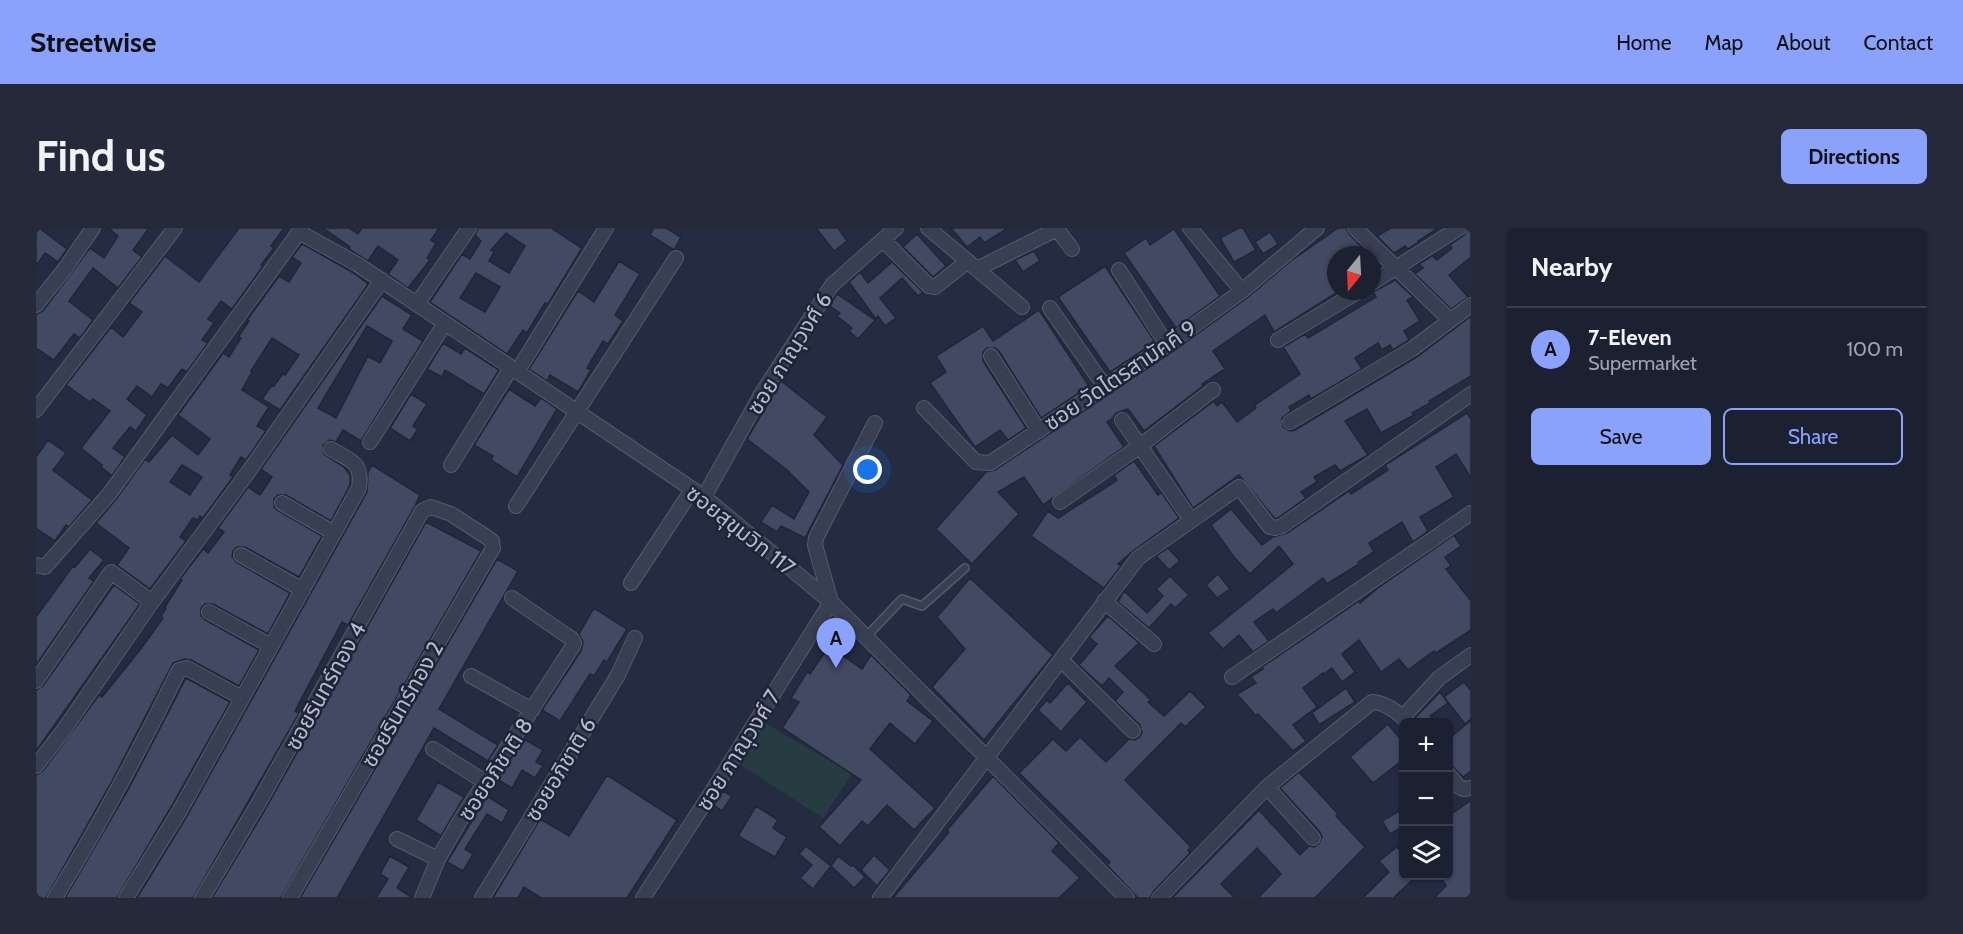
<!DOCTYPE html>
<meta charset="utf-8">
<style>
:root{--surface:#1c2132;--page:#25293a;--text:#f1f3f6;--muted:#a0a3ac;--line:#3a3e4d;--accent:#8ba2fc}
body{margin:0;font-family:Cabin,"Noto Sans Thai",sans-serif;background:var(--page);color:var(--text)}
.controls{position:absolute;right:18px;bottom:18px;display:grid;overflow:hidden;border-radius:9px;box-shadow:0 2px 4px #0004}
.controls button{width:54px;height:54px;display:grid;place-items:center;padding:0;border:0;border-bottom:2px solid var(--line);background:var(--surface);color:var(--text);font:30px sans-serif}
.compass{position:absolute;left:1291px;top:18px;width:54px;height:54px;border-radius:50%;background:var(--surface);box-shadow:0 2px 4px #0004;rotate:198deg}
.you{position:absolute;left:832px;top:242px;width:21px;height:21px;margin:-15px;border:4px solid #fff;border-radius:50%;background:#1a73e8;box-shadow:0 0 0 9px #1a73e833}
.badge{display:grid;place-items:center;width:39px;height:39px;border-radius:50%;background:var(--accent);color:#111;font-size:20px;font-weight:700}
.pin{position:absolute;translate:-50% -50px;filter:drop-shadow(0 2px 3px #0008)}
.pin::after{content:'';position:absolute;top:32px;width:21px;height:18px;background:inherit;clip-path:polygon(0 0,100% 0,50% 100%)}
.list{margin:0;padding:0;list-style:none}
h2{display:flex;justify-content:space-between;align-items:center;height:78px;margin:0;padding:0 24px;font-size:26px}
h2 small{font-size:20px;font-weight:400;color:var(--muted)}
.list li{display:grid;grid-template-columns:39px 1fr auto;gap:18px;align-items:center;box-sizing:border-box;height:84px;padding:0 24px;border-top:2px solid var(--line)}
.list b{display:block;font-size:22px;white-space:nowrap}
.list p{margin:0;font-size:20px;white-space:nowrap;color:var(--muted)}
.list em{font-size:20px;font-style:normal;color:var(--muted)}
.actions{display:flex;gap:12px;padding:18px 24px}
.actions a{flex:1;padding:14px 0;border:2px solid var(--accent);border-radius:9px;text-align:center;font-size:21px;color:var(--accent)}
.actions .main{background:var(--accent);color:#111}
.icon{flex:none;width:33px;height:33px;fill:none;stroke:currentColor;stroke-width:2;stroke-linecap:round;stroke-linejoin:round}
.map{position:relative;flex:none;width:1435px;height:670px;overflow:hidden;border-radius:9px}
header{display:flex;align-items:center;gap:36px;box-sizing:border-box;height:84px;padding:0 30px;background:var(--accent);color:#111}
header strong{font-size:28px}
nav{display:flex;gap:33px;margin-inline-start:auto;font-size:21px}
.intro{display:flex;align-items:center;justify-content:space-between;box-sizing:border-box;height:144px;padding:0 36px}
h1{margin:0;font-size:42px}
.button{padding:15px 27px;border-radius:9px;background:var(--accent);color:#111;font-size:21px;font-weight:700}
main{display:flex;gap:36px;padding:0 36px}
aside{flex:1;background:var(--surface);border-radius:9px;box-shadow:0 2px 4px #0004}
.map>svg:first-child{display:block}
</style>
<header>
<strong>Streetwise</strong>
<nav><a>Home</a><a>Map</a><a>About</a><a>Contact</a></nav>
</header>
<div class="intro"><h1>Find us</h1><a class="button">Directions</a></div>
<main>
<div class="map">
<svg width="1435" height="670" viewBox="0 0 1435 670">
<rect width="100%" height="100%" fill="#252c42"/>
<path fill="#273b43" d="M729 495 816 546 787 590 703 536Z"/>
<path fill="#414963" stroke="#202639" stroke-width="1.5" fill-rule="evenodd" d="M0 0H3L31 21 22 34 9 25 0 38Z
M72 0H113L97 22 106 29 82 60 57 40 33 73 57 92 44 110 38 106 18 132 0 120V86L7 83 54 20 68 30 82 8Z
M203 0H248L235 18 238 20 225 37 227 38 196 81 185 73 172 91 178 95 166 112 172 115 151 144 146 141 132 160 125 156 116 169 101 158 91 171 111 187 100 203 94 199 77 220 89 229 76 248 65 239 66 237 45 220 74 183 57 171 54 174 30 157 75 99 87 109 106 84 93 75 129 28 163 54Z
M287 0H313L322 6 326 0H403L395 12 400 15 391 30 394 32 372 60 352 46 362 32 342 18 332 33 313 21 314 19Z
M442 0H515L546 20 512 76 509 75 491 105 487 102 471 126 394 74 426 26 434 31 445 13 439 7ZM470 5 489 18 473 45 453 33 458 24 455 22ZM440 45 464 59 449 84 424 70Z
M618 0H630L645 9 638 22 614 7Z
M780 0H802L811 13 798 23Z
M915 0H972L948 15 944 9 931 19Z
M1203 0H1207L1220 22 1198 34 1184 10Z
M1302 0H1310L1313 6 1326 19 1324 20 1328 27H1300V65L1238 104 1229 87 1177 123 1189 141 1166 156 1167 158 1108 203 1092 181 1080 185 1077 190 1071 194 1088 219 1007 277 988 249 962 264 983 286 936 336 900 301 950 244 959 242 1136 124 1211 70 1256 32Z
M1355 0H1402L1382 13 1383 14 1372 21 1369 18 1358 25 1341 8Z
M1432 0H1435V29L1413 47 1432 69 1415 81 1379 46 1387 40 1383 36 1396 28 1401 32 1416 20 1414 17 1428 7Z
M1138 1 1184 68 1140 100 1088 25 1110 10 1114 17Z
M1234 4 1242 16 1227 26 1219 14Z
M881 6 910 38 897 49 867 19Z
M266 16 316 44 331 55V58L244 182 226 171 236 157 238 158 247 145 249 147 263 127 236 110 215 143 216 144 206 162 233 179 221 198 230 203 210 232 205 229 194 247 197 249 167 290 164 288 162 292 157 290 144 309 150 313 114 361 81 337 93 320 60 295 81 270 109 231 113 234 136 207 162 227 174 211 142 187 187 125 193 129 205 110 202 109 213 93 211 92 243 48 253 54 265 35 256 29ZM146 237 166 249 154 267 134 254Z
M998 23 1004 33 987 44 979 32Z
M583 33 604 46 579 87 587 93 572 116 567 113 551 140 555 142 542 164 514 147 511 153 493 141 542 63 558 74Z
M856 34 887 64 882 68 866 50 844 70 860 90 849 98 842 88 840 91 813 54 824 44 832 55Z
M1069 38 1119 114 1074 144 1022 69Z
M1359 52 1377 69 1371 72 1384 93 1368 103 1373 112 1357 122 1354 117 1346 122 1342 115 1319 130 1326 141 1275 171 1273 167 1253 179 1255 183 1246 190 1247 199 1254 203 1259 202 1381 129 1435 88V148L1393 173 1394 175 1376 185 1378 187 1345 205 1331 181 1309 193 1332 227 1304 243 1299 237 1278 249 1281 254 1265 264 1270 270 1242 290 1239 291 1203 247 1157 280 1118 218 1178 173 1181 178 1186 174 1201 194 1220 180 1219 177 1264 146 1247 119 1269 106 1272 110 1340 69 1337 64Z
M801 66 839 92 822 111 813 103 816 100 801 88 804 85 793 78Z
M346 68 376 87 367 101 387 113 325 213 307 202 300 214 294 212 287 217 288 226 308 239 314 247V257L295 293 250 267H242L238 271V279L241 282 286 308 263 349 209 319H201L197 323 196 328 200 334 254 365 232 406 177 376H169L165 380V388L169 392 223 422 203 458 155 432 149 431 137 435 76 553 10 670H0V547L7 543 63 467 66 469 104 422 127 390 125 388 130 380 129 379 146 352 144 351 167 321 172 325 188 304 182 300 212 259 224 267 236 249 225 241ZM331 98 356 113 344 135 332 128 300 190 282 180Z
M1003 82 1053 158 1005 190 963 123 959 120H951L947 124V133L990 200 972 212 964 202 939 219 894 155 910 144 900 128 947 98 957 113Z
M407 115 425 126 429 120 463 142 448 166 409 142 406 149 391 141Z
M745 153 791 189 778 207 807 237 769 310 745 298 741 304 725 294 736 277 758 291 773 264 751 242 711 211Z
M473 161 499 178 505 170 521 181 481 249 455 232 457 228 438 217Z
M375 166 391 176 377 198 382 201 374 213 354 200Z
M1431 185 1435 192V250L1420 226 1400 239 1418 269 1384 289 1392 303 1377 314 1366 294 1333 315 1338 324 1322 334 1323 336 1291 356 1287 350 1240 385 1237 381 1218 394 1233 413 1217 424 1203 407 1187 421 1172 405 1257 336 1243 318 1214 346 1198 329 1175 297 1195 281 1226 317 1237 309 1251 305 1313 263 1315 266 1352 242 1349 237Z
M12 212 30 225 17 242 56 272 33 299 30 297 19 313 0 300V229Z
M1098 233 1122 267 1125 264 1143 290 1097 323 1082 336 1085 338 1068 360 995 308 1012 283 1022 290 1074 257 1081 252 1078 247Z
M336 237 384 267 379 278 312 397 306 394 259 483 263 485 157 670H101L151 588 331 264 332 244Z
M390 294 445 323 245 670H176L230 580Z
M1418 307 1425 318 1409 329 1415 338 1410 341 1435 373V402L1400 425 1398 423 1372 442 1363 431 1345 444 1323 412 1306 426 1319 444 1306 454 1296 440 1288 446 1287 445 1267 460 1281 479 1257 497 1270 513 1257 523 1222 486 1220 488 1201 466 1220 455 1215 449 1227 441 1226 439 1323 373 1324 375 1342 360Z
M1132 320 1144 333 1133 342 1120 328Z
M54 321 68 332 53 350 58 353 0 437V389L37 338 39 339Z
M461 331 482 343 403 481 462 517 452 533 398 500 301 670H264Z
M1182 346 1194 361 1181 370 1170 357Z
M1134 348 1153 367 1139 380 1135 376 1113 400 1082 374 1088 363 1111 385 1127 368 1120 361Z
M934 350 1017 427 948 512 896 459 929 421 901 389Z
M78 357 104 376 0 523V462L7 458Z
M558 380 591 401 571 434 568 432 558 448 554 446 524 493 506 482 545 423 547 414 543 406Z
M1072 388 1103 415 1079 438 1115 472 1112 474 1128 488 1154 463 1170 479 1149 499 1145 495 1089 552 1155 619 1152 622 1154 625 1117 664 1114 670H1102L1071 637 1074 634 983 545 1017 511 1030 523 1044 509 1070 534 1093 511 1099 512 1104 509 1106 505 1104 497 1079 473 1087 464 1073 450 1066 458 1043 437 1061 416 1053 409Z
M793 418 826 441 835 427 875 467 871 473 897 493 879 516 854 495 834 521 899 580 878 602 851 577 832 598 826 593 804 618 783 599 825 552 746 500 763 474 755 470 771 444 774 446Z
M150 450 194 474 135 579 81 670H29L92 562Z
M1428 454 1435 463V491L1429 496 1408 469Z
M1032 455 1051 474 1025 504 1002 482 1011 472 1014 475Z
M1310 460 1319 474 1283 497 1276 485Z
M1404 464 1412 475 1394 488 1399 495H1380L1379 490Z
M1435 492V543L1427 549 1418 540 1413 537V511Z
M1352 496 1368 515V531L1337 555 1314 529Z
M488 511 507 522 500 534 507 538 499 550 486 542 476 560 461 551Z
M1263 544 1292 575 1302 586 1300 588 1329 619 1279 670H1222L1245 646 1221 620 1185 656 1199 670H1136L1223 582 1264 627 1273 618 1278 619 1283 616 1286 609 1284 604 1244 560Z
M571 547 641 592 591 670H505L488 659 482 670H457L504 591 533 608Z
M957 548 1023 615 1016 623 1044 650 1023 670H857L913 604 911 602Z
M402 554 428 569 405 608 380 592Z
M687 563 696 568 686 583 678 577Z
M451 568 473 582 466 595 451 586 429 621 437 626 427 643 411 634Z
M1435 572V670H1398L1410 658 1404 648H1413V588Z
M720 578 742 592 737 600 751 609 739 629 702 608Z
M1368 580V598L1354 606 1346 593Z
M770 618 795 638 802 628 815 638 817 637 829 649 818 660 795 638 777 661 764 650 776 637 763 626Z
M1361 619 1368 627V648H1381L1357 670H1327L1353 644 1343 633Z
M838 627 854 642 841 658 825 642Z
M354 628 373 639 361 660 377 670H340L352 651 344 646Z"/>
<g fill="none" stroke-linecap="round" stroke-linejoin="round">
<defs>
<path id="lane" d="M830 409 866 371 886 378 929 340"/>
<path id="street" d="M892 0 986 79
M1154 0 1206 63
M1319 0 1414 92
M263 4 321 36 668 269 795 374 1091 670
M847 12 893 58 899 59 932 33
M941 41 1021 1 1036 21
M1083 42 1131 117
M1336 55 1423 0
M381 76 433 0
M0 77 28 42 57 0
M1014 80 1069 159
M1242 112 1323 63
M955 128 1003 203
M481 144 570 0
M888 180 940 234 954 235 1131 117 1206 63 1281 0
M0 182 139 0
M1086 192 1155 292
M1254 194 1376 121 1435 77
M334 214 409 95
M415 237 475 140
M668 269 726 165 796 57 860 0
M1024 274 1104 218 1177 162
M246 275 298 305
M480 278 640 30
M205 327 267 362
M0 337 9 339 74 265 266 0
M595 355 656 262
M1068 373 1118 416
M173 384 235 418
M1025 432 1097 503
M435 448 496 482
M1196 449 1435 285
M0 453 75 344 116 374
M1367 489 1403 450 1435 427
M397 521 449 554
M0 538 27 503 116 374 213 243 346 52
M1412 546 1423 559 1428 561 1435 560
M1231 559 1277 610
M361 611 402 631
M19 670C64 596 105 520 143 442L151 440 206 470
M90 670 143 584 323 260C327 234 315 233 295 221
M166 670 222 576 386 283 395 279 415 286 452 310 456 313 457 320 254 670
M386 670 402 631 425 591 537 418 538 415 536 411 476 370
M446 670 582 447 599 410
M607 670 684 551 795 374 779 317 780 310 839 195
M844 670 1102 330 1203 259 1234 299 1239 300 1246 298 1435 166
M1123 670 1231 559 1336 474C1348 474 1364 485 1371 494"/>
</defs>
<use href="#lane" stroke="#545a6c" stroke-width="10"/>
<use href="#street" stroke="#545a6c" stroke-width="16"/>
<use href="#lane" stroke="#393f52" stroke-width="7"/>
<use href="#street" stroke="#393f52" stroke-width="14"/>
</g>
<g text-anchor="middle" stroke-width="5" stroke-linejoin="round" paint-order="stroke">
<g font-size="22" fill="#b6bbcc" stroke="#1e2437">
<text transform="translate(753 125) rotate(-58)" y="8">ซอย ภาณุวงศ์ 6</text>
<text transform="translate(1084 147) rotate(-34)" y="8">ซอย วัดไตรสามัคคี 9</text>
<text transform="translate(705 302) rotate(38)" y="8">ซอยสุขุมวิท 117</text>
<text transform="translate(289 458) rotate(-61)" y="8">ซอยรินทร์ทอง 4</text>
<text transform="translate(366 476) rotate(-60)" y="8">ซอยรินทร์ทอง 2</text>
<text transform="translate(702 522) rotate(-58)" y="8">ซอย ภาณุวงศ์ 7</text>
<text transform="translate(459 541) rotate(-57)" y="8">ซอยอภิชาติ 8</text>
<text transform="translate(524 541) rotate(-59)" y="8">ซอยอภิชาติ 6</text>
</g>
</g>
</svg>
<div class="controls">
<button>+</button>
<button>−</button>
<button><svg class="icon" aria-label="layers" viewBox="0 0 24 24"><path d="M12 4l9 5-9 5-9-5zM3 14l9 5 9-5"/></svg></button>
</div>
<svg class="compass" viewBox="-18 -18 36 36"><path d="M0-13l5 13h-10z" fill="#e53935"/><path d="M0 13l5-13h-10z" fill="#a0a3ac"/></svg>
<div class="you"></div>
<div class="pin badge" style="left:800px;top:440px">A</div>
</div>
<aside>
<h2>Nearby<small></small></h2>
<ul class="list">
<li><span class="badge">A</span><div><b>7-Eleven</b><p>Supermarket</p></div><em>100 m</em></li>
</ul>
<div class="actions"><a class="main">Save</a><a>Share</a></div>
</aside>
</main>
